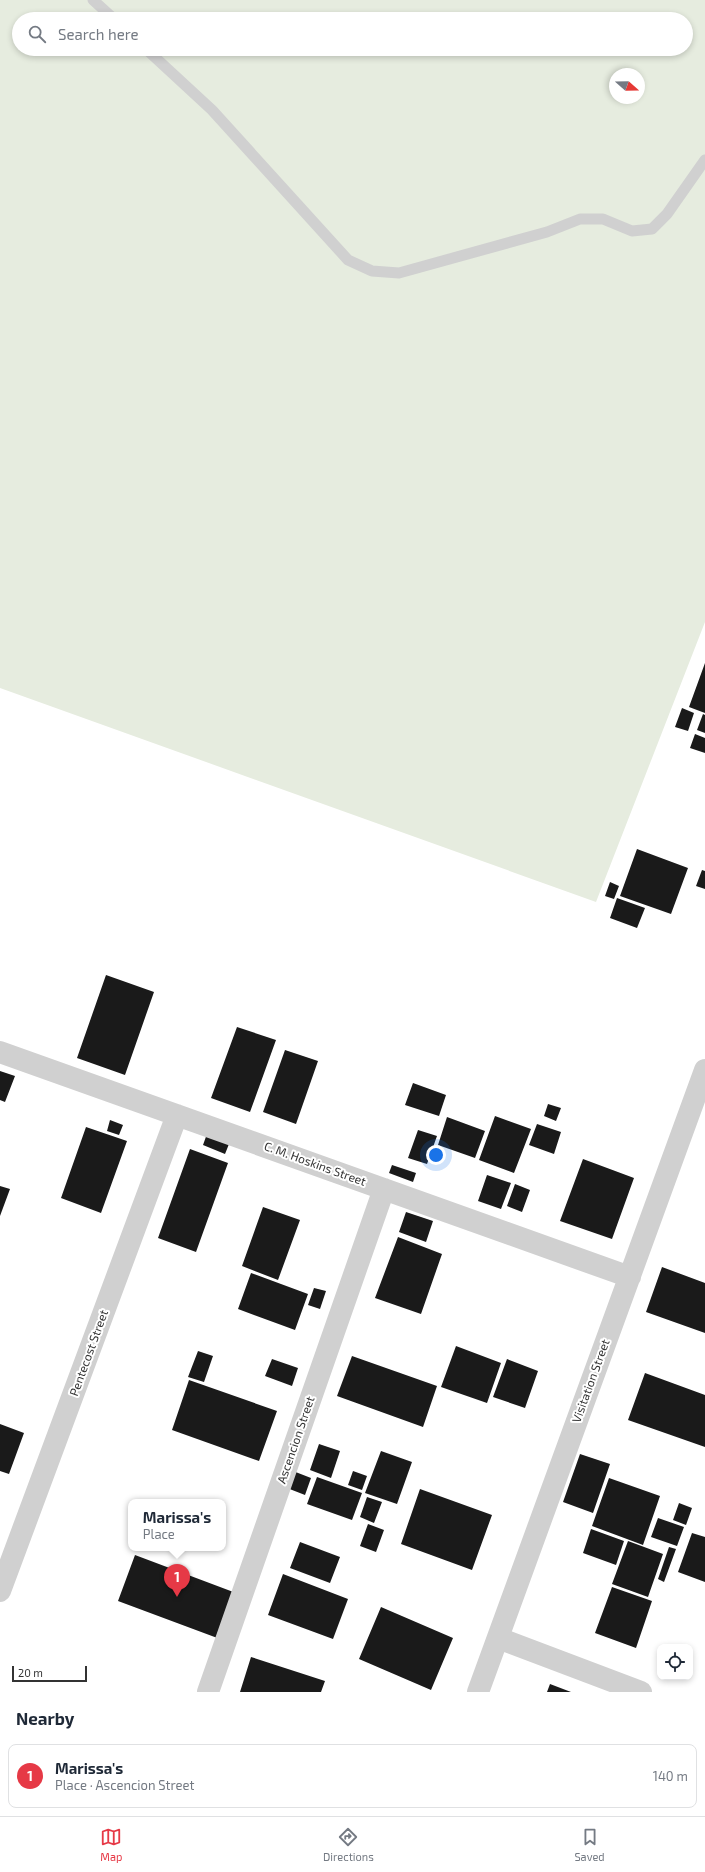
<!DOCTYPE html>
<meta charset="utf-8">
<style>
:root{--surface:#fff;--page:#f2f2f3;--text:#1f2937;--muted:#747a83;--line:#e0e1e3;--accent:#e63946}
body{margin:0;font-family:"Exo 2",sans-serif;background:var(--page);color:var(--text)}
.controls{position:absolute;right:12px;bottom:12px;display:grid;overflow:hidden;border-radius:8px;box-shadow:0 2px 6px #0003}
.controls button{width:36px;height:36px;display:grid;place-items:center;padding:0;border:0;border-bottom:1px solid var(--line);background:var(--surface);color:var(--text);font:20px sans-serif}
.compass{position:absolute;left:609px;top:68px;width:36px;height:36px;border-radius:50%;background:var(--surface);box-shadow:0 2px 6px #0003;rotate:110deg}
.scale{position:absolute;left:12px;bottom:10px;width:75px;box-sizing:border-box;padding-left:4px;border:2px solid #333;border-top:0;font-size:11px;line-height:14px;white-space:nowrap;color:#333;-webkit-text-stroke:3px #fff;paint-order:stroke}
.you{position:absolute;left:436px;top:1155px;width:14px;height:14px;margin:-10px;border:3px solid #fff;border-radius:50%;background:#1a73e8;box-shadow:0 0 0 6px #1a73e833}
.badge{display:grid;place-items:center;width:26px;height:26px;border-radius:50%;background:var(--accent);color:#fff;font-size:13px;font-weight:700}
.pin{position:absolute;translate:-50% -33px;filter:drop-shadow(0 1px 2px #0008)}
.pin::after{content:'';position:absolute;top:21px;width:14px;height:12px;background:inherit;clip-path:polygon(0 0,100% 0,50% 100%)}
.popup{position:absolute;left:128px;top:1499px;width:98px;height:52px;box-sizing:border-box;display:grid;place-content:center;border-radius:8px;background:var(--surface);filter:drop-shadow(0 1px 3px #0005);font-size:13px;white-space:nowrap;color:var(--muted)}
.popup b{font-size:15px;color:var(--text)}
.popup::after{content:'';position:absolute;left:50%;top:100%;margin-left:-8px;border:8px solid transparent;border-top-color:var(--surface)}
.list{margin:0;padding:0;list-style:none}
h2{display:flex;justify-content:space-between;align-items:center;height:52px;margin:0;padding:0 16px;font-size:17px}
h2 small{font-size:13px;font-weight:400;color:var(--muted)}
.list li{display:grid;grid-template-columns:26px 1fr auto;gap:12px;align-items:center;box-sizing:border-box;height:64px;margin:0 8px 8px;padding:0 8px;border:1px solid var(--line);border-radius:8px}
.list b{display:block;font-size:15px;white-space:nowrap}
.list p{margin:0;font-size:13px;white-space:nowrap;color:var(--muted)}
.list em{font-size:13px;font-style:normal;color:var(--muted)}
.icon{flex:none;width:22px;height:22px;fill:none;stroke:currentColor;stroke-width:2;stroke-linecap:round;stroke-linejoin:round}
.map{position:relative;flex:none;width:705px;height:1692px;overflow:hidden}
.search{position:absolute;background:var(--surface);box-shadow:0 2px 6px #0003;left:12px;right:12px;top:12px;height:44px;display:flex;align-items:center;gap:10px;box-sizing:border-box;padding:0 14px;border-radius:22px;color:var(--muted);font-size:15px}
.sheet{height:124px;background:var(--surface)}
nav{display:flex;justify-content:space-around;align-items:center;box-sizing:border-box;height:56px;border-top:1px solid var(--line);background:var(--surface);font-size:11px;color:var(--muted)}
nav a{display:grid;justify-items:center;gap:2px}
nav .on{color:var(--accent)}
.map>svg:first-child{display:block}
</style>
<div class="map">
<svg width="705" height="1692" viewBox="0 0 705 1692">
<rect width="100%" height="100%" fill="#fff"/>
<path fill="#e6ecdf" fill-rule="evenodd" d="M0 0H705V622L596 902 0 688ZM19 19H686V49H19ZM615 74H639V98H615Z"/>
<path fill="#1a1a1a" d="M705 663V713L689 707Z
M682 708 694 713 688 731 675 727Z
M703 714 705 715V733L697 730Z
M695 734 705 738V753L690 748Z
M637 849 688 868 671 914 620 896Z
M702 870 705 871V889L696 886Z
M610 882 619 886 614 899 605 896Z
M617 898 645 908 637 928 610 918Z
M106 975 154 992 125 1075 77 1058Z
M237 1027 276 1040 250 1112 211 1098Z
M285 1050 318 1061 296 1124 263 1112Z
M0 1071 15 1076 5 1102 0 1100Z
M413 1083 446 1095 439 1116 405 1105Z
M548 1104 561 1108 556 1121 544 1116Z
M495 1116 531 1129 514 1173 479 1160Z
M447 1117 485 1131 475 1158 438 1145Z
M110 1120 123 1125 119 1135 107 1131Z
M537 1124 561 1132 554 1154 529 1145Z
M86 1127 127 1141 101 1213 61 1198Z
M418 1130 437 1136 427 1164 408 1158Z
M208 1131 231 1139 225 1154 203 1145Z
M190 1149 228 1163 196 1252 158 1238Z
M583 1159 634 1178 612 1239 560 1221Z
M392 1165 416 1173 413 1182 389 1173Z
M487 1175 511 1183 501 1209 478 1201Z
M515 1184 530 1190 522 1212 507 1206Z
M0 1186 10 1189 0 1216Z
M263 1207 300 1220 278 1280 242 1266Z
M406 1212 433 1221 426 1242 399 1232Z
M398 1237 442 1254 421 1314 375 1298Z
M662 1267 705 1283V1333L646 1312Z
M251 1273 308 1294 295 1330 238 1309Z
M314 1288 326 1291 320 1309 308 1305Z
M456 1346 501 1363 487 1403 441 1387Z
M198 1351 213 1356 204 1382 188 1377Z
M352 1356 437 1386 423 1427 337 1396Z
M272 1359 298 1368 292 1386 265 1376Z
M507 1359 538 1371 525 1408 493 1397Z
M645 1373 705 1395V1447L628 1420Z
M189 1380 277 1411 259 1461 172 1430Z
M0 1424 24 1433 9 1474 0 1471Z
M319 1444 340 1451 331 1478 310 1470Z
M381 1451 412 1462 397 1504 365 1493Z
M580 1454 610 1464 593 1513 563 1502Z
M293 1471 311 1478 305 1495 287 1488Z
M353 1471 367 1476 362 1490 348 1485Z
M317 1477 362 1493 352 1520 307 1504Z
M609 1478 660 1496 643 1545 592 1526Z
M420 1489 492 1515 472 1570 401 1544Z
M367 1497 382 1502 374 1523 360 1517Z
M679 1503 692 1508 686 1525 673 1520Z
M658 1518 684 1527 677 1546 651 1537Z
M368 1524 384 1530 376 1552 360 1546Z
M591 1529 624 1541 616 1565 583 1553Z
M692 1533 705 1537V1582L678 1572Z
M628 1541 663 1554 648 1597 612 1584Z
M300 1542 340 1557 330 1583 290 1568Z
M669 1547 676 1549 664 1582 658 1579Z
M135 1555 236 1593 220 1639 118 1601Z
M283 1574 348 1599 333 1639 268 1615Z
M612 1587 652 1601 636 1648 595 1633Z
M381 1607 453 1638 431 1690 359 1659Z
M251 1657 325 1681 321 1692H240Z
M550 1684 571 1692H547Z"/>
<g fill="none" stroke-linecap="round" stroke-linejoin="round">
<path stroke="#d0d0d0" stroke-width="11" d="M93 0 114 19
M146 49 212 110 348 260 372 271 399 273 547 232 580 219H603L632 231 652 229 667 214 705 160"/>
<path stroke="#d0d0d0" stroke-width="22" d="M0 1052 630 1277
M0 1591 177 1115
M498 1638 641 1692
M208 1692 384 1189
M478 1692 705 1070"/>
</g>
<g text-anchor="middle" stroke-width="4" stroke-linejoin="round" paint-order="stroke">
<g font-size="12" fill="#333" stroke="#fff">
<text transform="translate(315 1164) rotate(20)" y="4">C. M. Hoskins Street</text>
<text transform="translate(89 1353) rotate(-70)" y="4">Pentecost Street</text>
<text transform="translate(591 1381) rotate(-70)" y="4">Visitation Street</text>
<text transform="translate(296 1440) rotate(-71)" y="4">Ascencion Street</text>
</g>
</g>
</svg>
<div class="controls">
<button><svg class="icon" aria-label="locate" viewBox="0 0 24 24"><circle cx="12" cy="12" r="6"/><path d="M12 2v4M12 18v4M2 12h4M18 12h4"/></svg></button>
</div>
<svg class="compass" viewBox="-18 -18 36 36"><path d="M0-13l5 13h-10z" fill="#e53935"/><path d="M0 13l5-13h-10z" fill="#747a83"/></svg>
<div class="scale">20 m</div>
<div class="you"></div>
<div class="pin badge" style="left:177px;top:1597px">1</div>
<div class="popup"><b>Marissa's</b>Place</div>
<div class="search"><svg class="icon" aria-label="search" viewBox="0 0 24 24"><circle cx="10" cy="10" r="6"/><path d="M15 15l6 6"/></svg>Search here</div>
</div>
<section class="sheet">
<h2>Nearby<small></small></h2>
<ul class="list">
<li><span class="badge">1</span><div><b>Marissa's</b><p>Place · Ascencion Street</p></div><em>140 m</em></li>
</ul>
</section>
<nav>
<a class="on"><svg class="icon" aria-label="map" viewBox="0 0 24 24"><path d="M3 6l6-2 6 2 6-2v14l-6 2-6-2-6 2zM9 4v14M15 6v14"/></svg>Map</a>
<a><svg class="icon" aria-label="directions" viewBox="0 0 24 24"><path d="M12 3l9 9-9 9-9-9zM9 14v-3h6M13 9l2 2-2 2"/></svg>Directions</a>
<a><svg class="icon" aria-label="saved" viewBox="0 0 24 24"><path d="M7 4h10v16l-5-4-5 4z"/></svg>Saved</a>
</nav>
